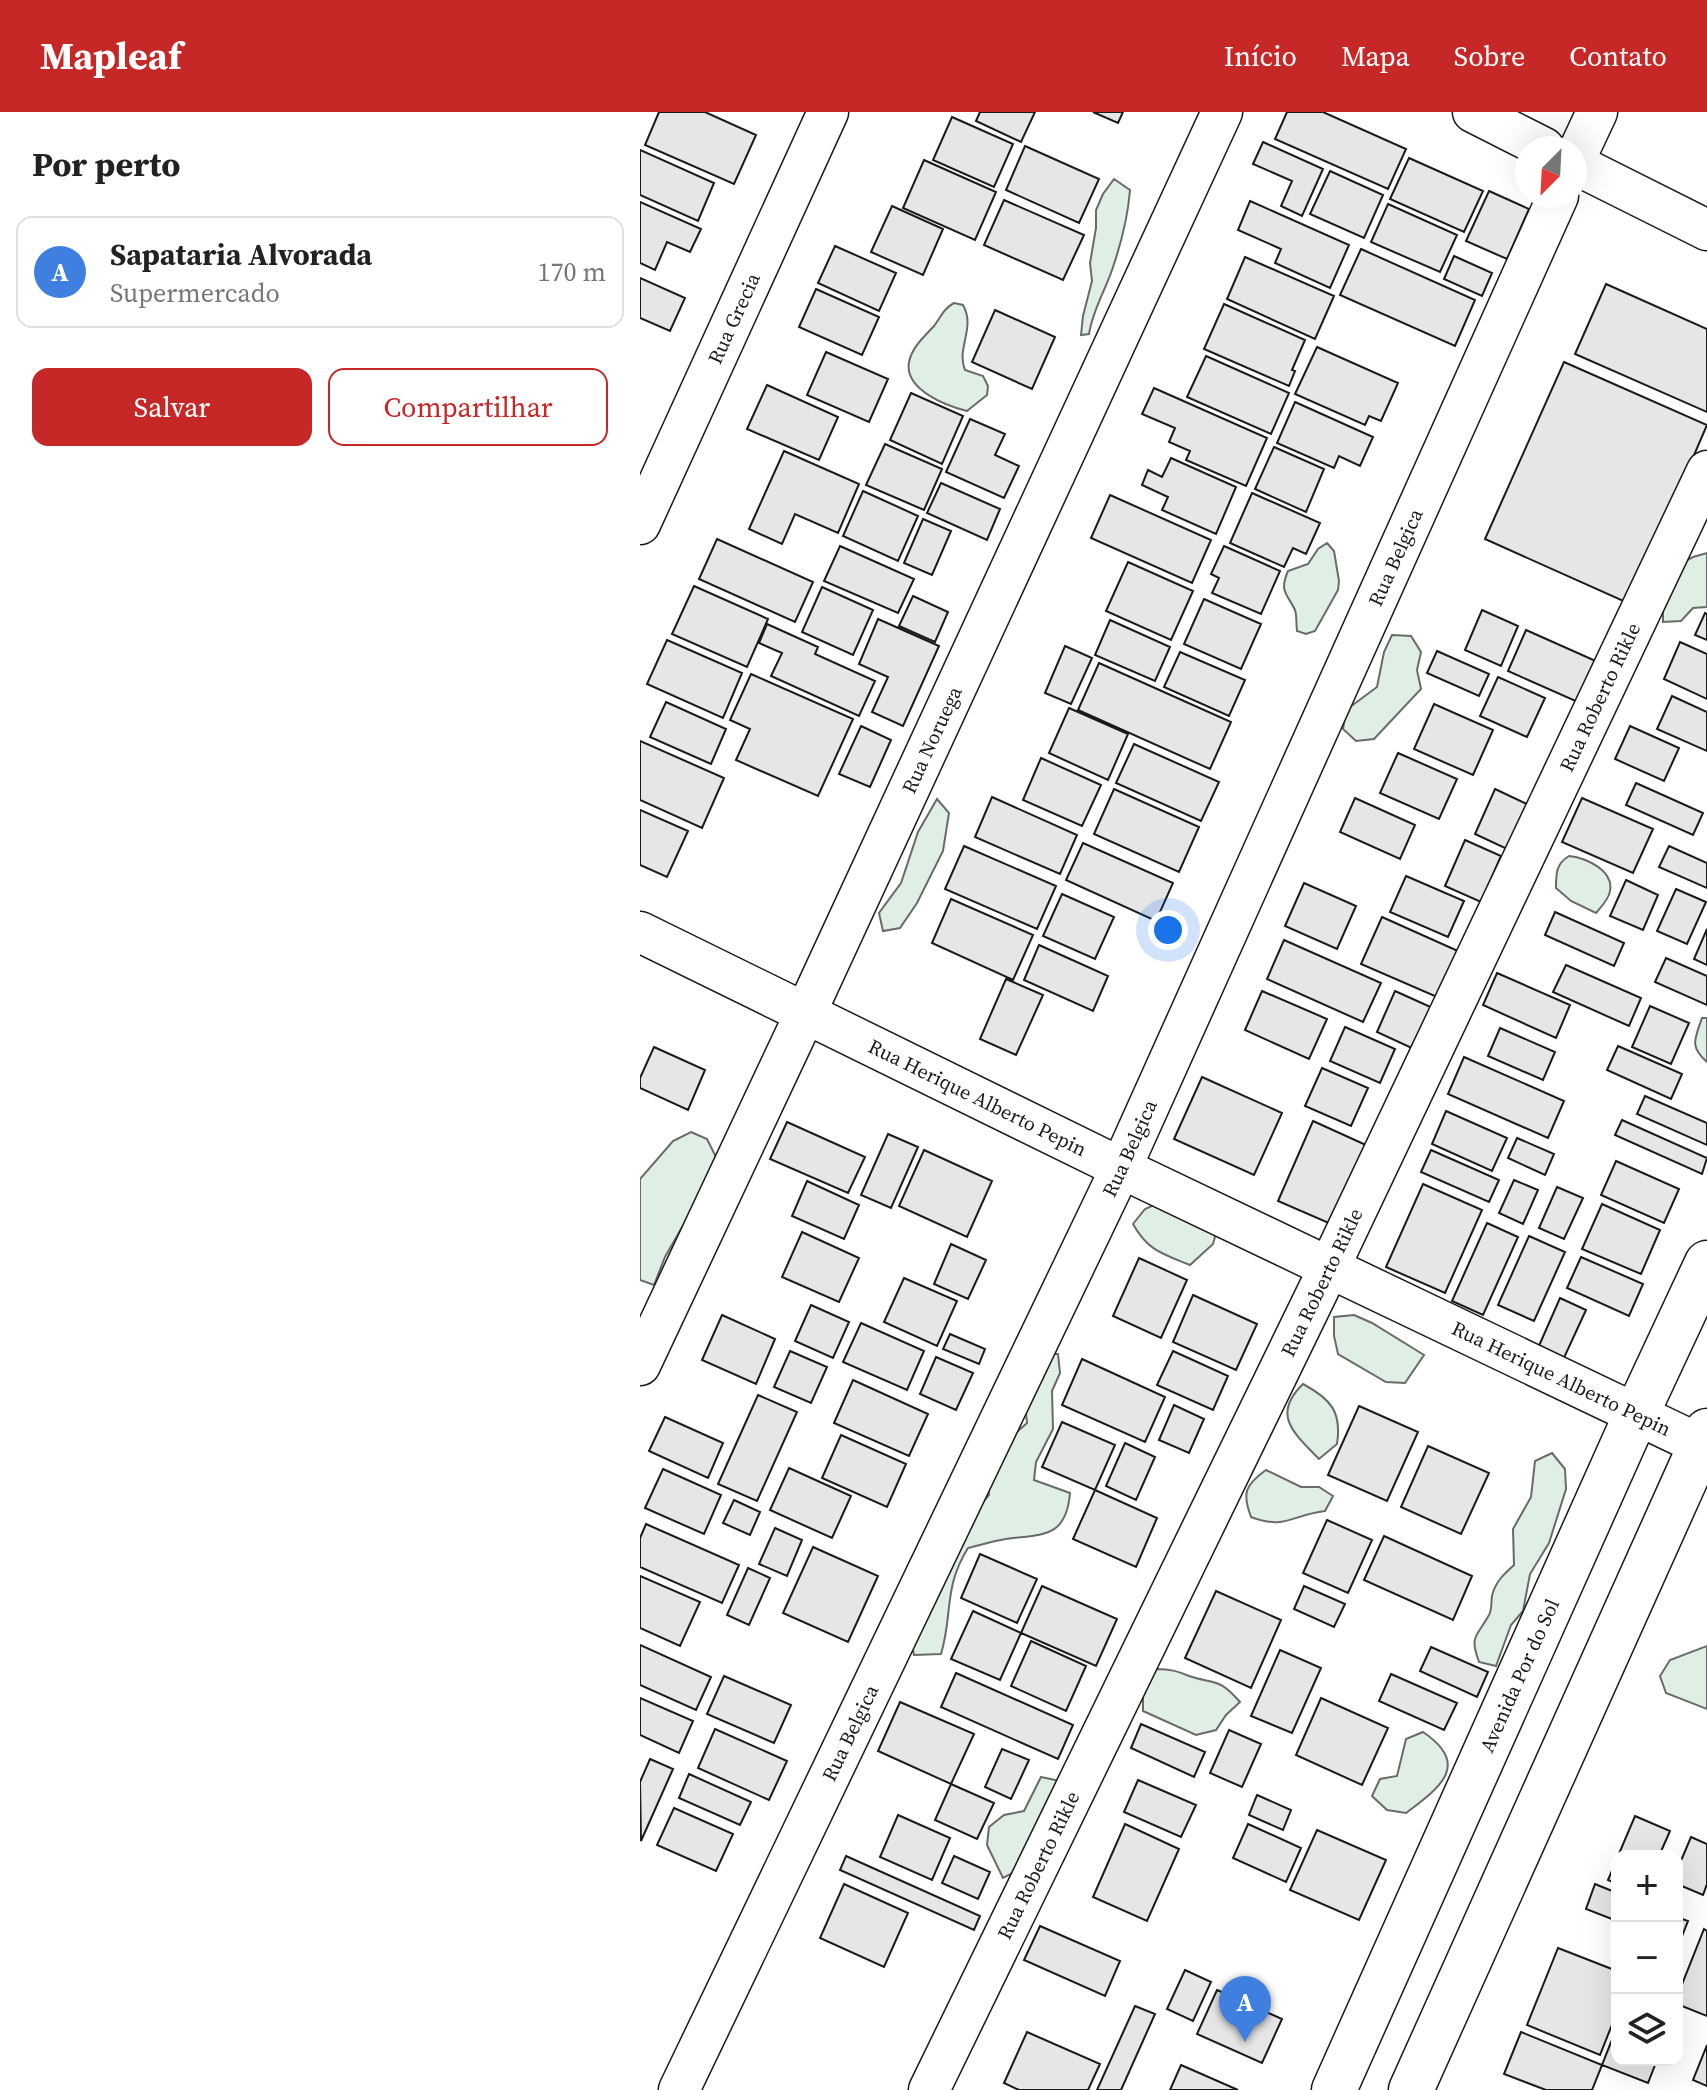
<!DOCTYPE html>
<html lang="pt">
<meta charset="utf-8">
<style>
:root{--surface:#fff;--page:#f2f2f2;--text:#222;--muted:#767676;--line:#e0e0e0;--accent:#c62828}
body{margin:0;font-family:"Source Serif 4",serif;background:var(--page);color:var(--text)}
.controls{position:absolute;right:24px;bottom:24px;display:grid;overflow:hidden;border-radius:16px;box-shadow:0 8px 32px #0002}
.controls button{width:72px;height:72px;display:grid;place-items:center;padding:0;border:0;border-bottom:2px solid var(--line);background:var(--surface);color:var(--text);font:40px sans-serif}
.compass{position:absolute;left:875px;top:24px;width:72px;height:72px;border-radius:50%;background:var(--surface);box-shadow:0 8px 32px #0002;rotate:204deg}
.you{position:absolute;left:528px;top:818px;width:28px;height:28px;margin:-20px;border:6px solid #fff;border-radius:50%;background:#1a73e8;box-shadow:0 0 0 12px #1a73e833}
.badge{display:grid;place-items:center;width:52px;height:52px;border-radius:50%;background:var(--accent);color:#fff;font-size:26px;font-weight:700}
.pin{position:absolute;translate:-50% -66px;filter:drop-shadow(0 2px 4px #0008)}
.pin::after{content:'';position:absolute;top:42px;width:28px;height:24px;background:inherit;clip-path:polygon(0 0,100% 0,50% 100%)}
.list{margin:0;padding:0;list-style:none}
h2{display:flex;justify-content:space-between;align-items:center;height:104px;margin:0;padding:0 32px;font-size:34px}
h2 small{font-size:26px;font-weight:400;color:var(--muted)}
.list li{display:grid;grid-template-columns:52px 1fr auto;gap:24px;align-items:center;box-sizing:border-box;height:112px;margin:0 16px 16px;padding:0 16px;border:2px solid var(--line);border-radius:16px}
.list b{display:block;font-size:30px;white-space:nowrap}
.list p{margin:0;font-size:26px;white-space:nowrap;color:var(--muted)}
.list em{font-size:26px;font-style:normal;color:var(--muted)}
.actions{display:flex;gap:16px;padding:24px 32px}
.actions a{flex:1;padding:18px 0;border:2px solid var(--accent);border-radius:16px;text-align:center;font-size:28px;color:var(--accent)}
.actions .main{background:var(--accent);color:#fff}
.icon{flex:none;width:44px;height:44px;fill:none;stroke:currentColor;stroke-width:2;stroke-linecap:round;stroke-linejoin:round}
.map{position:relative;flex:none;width:1067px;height:1978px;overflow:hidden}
header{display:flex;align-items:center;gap:48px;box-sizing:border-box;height:112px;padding:0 40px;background:var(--accent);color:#fff}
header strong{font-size:38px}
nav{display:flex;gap:44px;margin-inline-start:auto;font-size:28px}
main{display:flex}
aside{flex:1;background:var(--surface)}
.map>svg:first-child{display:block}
</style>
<header>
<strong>Mapleaf</strong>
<nav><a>Início</a><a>Mapa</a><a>Sobre</a><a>Contato</a></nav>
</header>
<main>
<aside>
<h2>Por perto<small></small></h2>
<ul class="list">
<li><span class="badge" style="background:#3f7fe0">A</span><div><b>Sapataria Alvorada</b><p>Supermercado</p></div><em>170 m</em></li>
</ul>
<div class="actions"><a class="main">Salvar</a><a>Compartilhar</a></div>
</aside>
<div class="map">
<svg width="1067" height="1978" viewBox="0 0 1067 1978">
<rect width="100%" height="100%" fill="#fff"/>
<path fill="#e0efe3" stroke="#6a6a6a" stroke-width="2" d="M474 67 490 78C488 103 482 128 474 152 467 176 453 196 449 222L441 223 443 204 452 169 450 151 456 116V98L463 82Z
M314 191 323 193C336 216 316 236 325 258L343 264 348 274 347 283 327 299C307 294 264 278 269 250 272 235 284 225 294 214 301 205 303 197 314 191Z
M687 431 694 439 699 469 698 478 675 519 666 522 657 519C656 512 657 504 655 498 647 481 639 480 648 459L668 452 678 437Z
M1067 441V495L1053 496 1041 509 1023 510V491L1036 454 1053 445Z
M752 523 771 524 781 540 777 558 781 577 734 627 716 629 703 617 706 598 737 575 744 540Z
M297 687 309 701 303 739 277 791 260 816 243 819 239 801 261 771 278 720Z
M929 744C946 746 974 758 970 779 969 787 961 795 956 801L931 789 916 776C916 761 916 752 929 744Z
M1062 906H1067V950C1049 934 1055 927 1062 906Z
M51 1020 67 1027 76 1045 72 1063 25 1145 14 1173 0 1168V1067L33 1029Z
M523 1089 577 1118 573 1132 550 1153C523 1142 508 1139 493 1112L505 1097Z
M714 1203 732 1211 784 1243 765 1271 746 1270 698 1242 694 1224V1205Z
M399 1242H418L420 1261 412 1279 413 1317 396 1350 394 1368 430 1381C426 1427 402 1422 366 1427 353 1429 340 1433 328 1436 303 1476 313 1503 301 1542L274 1543 270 1524 337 1397 349 1383 347 1346 387 1311 383 1274Z
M663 1272C691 1287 702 1300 697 1332L679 1347C654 1321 631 1303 663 1272Z
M912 1341 925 1357 926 1377 909 1431 890 1462 883 1499 871 1513 856 1554 839 1550C829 1523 837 1525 849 1503 852 1498 851 1491 852 1484 855 1470 864 1462 874 1453L873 1417 891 1385 895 1349Z
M626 1358 661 1375H679L693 1384 685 1399C651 1403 646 1418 611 1405 602 1381 605 1373 626 1358Z
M1067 1534V1597L1026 1581 1020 1564 1030 1548Z
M517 1557C530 1557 537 1559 549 1564 576 1573 578 1565 600 1590L586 1603 576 1618 556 1623 503 1599V1569Z
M783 1620C832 1653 799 1676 766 1701L747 1698 732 1684 740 1667 757 1664 766 1627Z
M401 1665 420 1669 380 1757 363 1766 347 1733 349 1715 364 1703 384 1699Z"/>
<path fill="#e6e6e6" stroke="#1a1a1a" stroke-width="2" d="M19 0H65L116 23 94 72 5 33Z
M340 0H395L381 30 336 9Z
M453 0H483L478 11Z
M647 0H683L766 37 748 77 635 27Z
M312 5 373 32 354 75 293 48Z
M623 30 683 57 662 104 641 94 652 69 613 52Z
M385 34 459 67 439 111 366 78Z
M0 38 74 71 58 109 0 83Z
M769 46 843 79 824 120 750 87Z
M284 48 356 80 335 128 263 96Z
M690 59 743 83 724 126 670 102Z
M849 79 889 97 867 147 826 129Z
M364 88 444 123 423 168 344 133Z
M610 89 709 133 690 176 635 151 641 137 598 118Z
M0 90 61 117 50 140 27 130 15 158 0 151Z
M748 92 817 123 800 160 731 130Z
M252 94 303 117 283 163 231 140Z
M195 134 256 161 239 199 178 171Z
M721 137 835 188 815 234 700 183Z
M814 144 852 161 842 184 804 167Z
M605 145 694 184 675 227 587 187Z
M0 166 45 186 30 219 0 206Z
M966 172 1067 217V300L935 242Z
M176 177 239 205 222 243 159 215Z
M584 192 665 228 652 258 655 259 649 274 564 237Z
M355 198 415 225 392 277 332 250Z
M677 235 758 271 741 309 729 304 725 313 655 282Z
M186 240 248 267 229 310 167 283Z
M566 244 649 281 631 322 547 285Z
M924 250 1067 313 990 492 845 427Z
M127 273 198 305 179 348 107 317Z
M514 276 627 326 606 374 546 348 550 339 529 330 535 316 502 302Z
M271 281 323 304 302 352 250 328Z
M655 290 733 325 720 354 699 344 694 356 637 331Z
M330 307 365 322 355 343 379 354 364 386 306 360Z
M245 332 302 357 284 398 226 373Z
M634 335 684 357 666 400 615 377Z
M144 339 219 372 198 421 155 402 142 432 109 417Z
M531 346 596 375 576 422 522 398 528 385 502 373 508 358 522 365Z
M301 371 360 397 347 428 287 401Z
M223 379 278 404 258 449 203 424Z
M612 381 680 411 666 442 653 436 644 455 590 431Z
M470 383 571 428 552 471 451 426Z
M283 407 311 419 292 463 264 451Z
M77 427 173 470 155 510 59 467Z
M200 434 274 467 258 501 184 469Z
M584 434 640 459 621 502 572 481 579 466 571 462Z
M488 450 553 479 531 528 466 499Z
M54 474 128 507 107 555 32 522Z
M182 475 233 498 213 543 162 520Z
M273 484 308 500 295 530 259 514Z
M564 487 621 512 601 557 544 532Z
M842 498 878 514 861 554 825 538Z
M1065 501 1067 502V528L1055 523Z
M238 507 299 534 263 614 232 600 248 565 219 552Z
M470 508 530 535 515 569 455 543Z
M127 512 178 535 175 542 235 569 219 604 131 564 142 541 119 531Z
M886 518 958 550 940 591 868 559Z
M27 528 102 561 83 606 7 572Z
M1040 530 1067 542V587L1024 567Z
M425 534 452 546 431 592 405 581Z
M797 539 849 562 839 584 787 561Z
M540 540 605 568 589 604 524 575Z
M459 551 591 610 570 657 438 598Z
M111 562 213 607 178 684 96 648 110 617 90 608Z
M858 565 905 586 887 625 840 604Z
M1032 584 1067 600V639L1017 617Z
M26 590 86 617 71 652 10 625Z
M794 592 853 618 833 663 774 637Z
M429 596 488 622 468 668 409 641Z
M221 614 251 628 230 675 199 662Z
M990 614 1039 636 1024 669 975 647Z
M0 629 84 666 62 716 0 688Z
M494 632 579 670 561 709 476 671Z
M758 641 817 667 799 707 740 681Z
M401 646 461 673 442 714 383 688Z
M996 671 1063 701 1053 723 986 693Z
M474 677 559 715 539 760 454 722Z
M855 677 887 692 867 737 835 722Z
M352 685 437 723 420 762 335 725Z
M715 686 775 713 760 747 700 720Z
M942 686 1013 717 993 761 922 730Z
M0 698 48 719 27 765 0 753Z
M825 728 861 744 841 790 805 774Z
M443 731 533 771 516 809 426 768Z
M324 734 416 774 397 817 305 777Z
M1029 734 1067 751V776L1019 755Z
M766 764 824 789 808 825 750 800Z
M986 768 1018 783 1003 818 970 804Z
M664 771 716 794 697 837 645 814Z
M1036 777 1066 790 1047 832 1017 819Z
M422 782 474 805 455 847 403 824Z
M311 787 393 823 373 868 292 831Z
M915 800 984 831 974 854 905 823Z
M742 805 818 839 797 885 721 852Z
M1067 817V853L1054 847Z
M644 828 741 871 723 910 627 867Z
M399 833 468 864 453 899 384 868Z
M1026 846 1067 864V893L1015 870Z
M926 853 1001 886 989 914 913 880Z
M857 861 930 893 916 926 843 893Z
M366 867 403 883 376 943 340 927Z
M622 879 687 907 669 947 605 918Z
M755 879 795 897 776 938 737 920Z
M1010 894 1049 911 1031 952 992 935Z
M705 915 755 937 740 971 690 949Z
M860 916 915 940 903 968 848 944Z
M978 934 1042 962 1031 987 967 958Z
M14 935 65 958 48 998 0 976V966Z
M824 945 924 989 908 1026 808 982Z
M682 956 728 976 711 1014 665 994Z
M562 965 642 1001 614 1063 534 1027Z
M1005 984 1067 1011V1033L997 1002Z
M806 999 867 1026 852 1059 792 1032Z
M982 1008 1067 1046 1062 1062 975 1023Z
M673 1009 726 1033 691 1112 638 1089Z
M147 1010 225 1045 208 1081 130 1047Z
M248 1022 278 1035 251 1096 221 1083Z
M877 1026 914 1042 905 1063 868 1046Z
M284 1038 352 1069 327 1125 259 1094Z
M791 1038 859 1068 849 1090 781 1060Z
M976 1049 1039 1077 1024 1111 961 1083Z
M874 1068 898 1078 883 1112 859 1101Z
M167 1069 219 1093 204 1127 152 1104Z
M783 1072 842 1098 805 1181 746 1155Z
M917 1075 943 1086 924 1127 899 1116Z
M962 1092 1020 1118 1001 1162 942 1137Z
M847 1111 878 1125 843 1203 812 1189Z
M162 1120 219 1146 199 1190 142 1165Z
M889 1124 925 1140 894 1209 858 1193Z
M311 1132 346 1148 328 1187 294 1172Z
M941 1145 1003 1172 989 1204 927 1176Z
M499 1146 547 1168 521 1226 473 1204Z
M264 1166 317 1189 297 1234 244 1210Z
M553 1183 617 1212 596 1258 533 1230Z
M920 1186 946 1198 923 1248 898 1236Z
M171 1193 209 1210 193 1246 155 1229Z
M82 1203 135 1227 116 1272 62 1248Z
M221 1211 284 1239 267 1278 203 1250Z
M310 1222 345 1237 339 1252 303 1237Z
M150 1239 187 1255 171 1291 134 1275Z
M533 1239 588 1264 573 1298 517 1273Z
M296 1245 333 1261 316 1298 280 1282Z
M442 1247 525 1285 505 1330 422 1293Z
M213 1268 288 1302 269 1344 194 1311Z
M118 1283 157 1300 117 1389 78 1372Z
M534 1293 564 1307 549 1341 519 1328Z
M719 1294 778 1320 747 1389 688 1363Z
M25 1305 83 1331 68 1366 9 1339Z
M422 1310 475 1333 455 1378 402 1355Z
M201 1323 266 1352 247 1395 182 1366Z
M485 1331 515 1345 496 1388 466 1374Z
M788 1334 849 1361 821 1422 761 1395Z
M149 1356 211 1384 192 1426 130 1398Z
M23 1357 81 1383 64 1422 5 1396Z
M455 1378 517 1406 496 1455 433 1427Z
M94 1388 120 1400 110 1423 83 1411Z
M687 1408 732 1428 708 1481 663 1461Z
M6 1412 99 1453 82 1491 0 1455V1426Z
M135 1416 162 1428 147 1464 119 1452Z
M744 1424 832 1464 813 1508 724 1468Z
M173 1435 238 1464 208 1530 143 1501Z
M340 1442 397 1467 377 1511 321 1486Z
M108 1456 130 1466 109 1513 87 1503Z
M0 1464 60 1490 40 1534 0 1516Z
M402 1474 477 1507 456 1554 381 1521Z
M664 1474 705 1492 694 1515 654 1497Z
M576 1479 641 1508 611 1576 545 1546Z
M333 1499 381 1521 360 1568 311 1547Z
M391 1529 446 1554 426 1599 371 1574Z
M0 1533 71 1565 56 1598 0 1573Z
M791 1535 848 1560 837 1585 780 1559Z
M640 1538 681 1556 652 1621 611 1604Z
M316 1561 433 1613 418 1647 301 1595Z
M751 1562 817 1591 804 1618 739 1589Z
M84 1564 151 1593 134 1631 67 1602Z
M0 1586 53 1609 39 1641 0 1623Z
M681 1586 748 1616 722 1673 656 1643Z
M260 1590 334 1622 311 1672 238 1639Z
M501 1612 565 1640 554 1665 491 1636Z
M75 1617 147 1649 129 1688 58 1656Z
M589 1618 621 1632 602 1675 570 1661Z
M362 1637 389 1648 371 1687 345 1675Z
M10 1647 33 1657 1 1729 0 1670Z
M49 1662 111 1690 100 1713 39 1686Z
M498 1668 556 1693 541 1725 484 1700Z
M311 1672 354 1691 337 1727 295 1708Z
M617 1683 651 1698 643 1718 609 1703Z
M34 1696 93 1722 76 1759 17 1733Z
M258 1703 310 1726 292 1768 240 1745Z
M995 1704 1030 1719 1019 1744H978Z
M485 1712 539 1737 507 1809 453 1785Z
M608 1712 661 1736 646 1770 593 1746Z
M677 1718 746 1748 719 1808 650 1778Z
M1051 1725 1067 1732V1772L1063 1783 1037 1772V1758Z
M206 1744 340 1804 334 1818 200 1758Z
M314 1744 350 1760 338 1787 302 1771Z
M977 1747V1772L968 1768Z
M204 1772 268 1801 244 1855 180 1826Z
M955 1772 977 1781V1809L946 1797Z
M1037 1805 1048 1809 1038 1834 1037 1833Z
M400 1814 480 1849 465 1884 384 1848Z
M1064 1817 1067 1819V1904L1037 1892V1885Z
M918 1836 977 1859V1900L960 1943 887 1913Z
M545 1858 571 1870 553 1909 527 1897Z
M577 1878 642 1907 622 1951 557 1922Z
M495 1894 515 1902 481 1978H457Z
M977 1915V1948H1017L1008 1971 962 1953Z
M387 1920 460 1952 448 1978H379L364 1971Z
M881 1920 962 1953 952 1978H906L864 1962Z
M1067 1933V1974L1053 1968Z
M541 1953 598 1978H530Z"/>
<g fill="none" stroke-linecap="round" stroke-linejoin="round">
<defs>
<g id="minor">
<path d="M833 0 904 36"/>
<path d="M935 47 957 0"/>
<path d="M935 52 1067 118"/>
<path id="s1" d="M0 412 188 0"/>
<path id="s2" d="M0 820 481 1056 1067 1336"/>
<path id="s3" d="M0 1253 166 900 582 0"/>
<path id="s4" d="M39 1978 481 1056 918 84"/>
<path id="s5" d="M289 1978 689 1156 1067 359"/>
</g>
<g id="tertiary">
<path id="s6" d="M694 1978 996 1303 1067 1151"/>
<path d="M771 1978 1067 1319"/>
</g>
</defs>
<use href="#minor" stroke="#1a1a1a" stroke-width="43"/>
<use href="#tertiary" stroke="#1a1a1a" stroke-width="47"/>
<use href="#minor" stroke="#fff" stroke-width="40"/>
<use href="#tertiary" stroke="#fff" stroke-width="44"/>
</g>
<g text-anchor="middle" stroke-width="6" stroke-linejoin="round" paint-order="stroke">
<g font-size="20" fill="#1a1a1a" stroke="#fff">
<text dy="7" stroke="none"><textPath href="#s1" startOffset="226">Rua Grecia</textPath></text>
<text dy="7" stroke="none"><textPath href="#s4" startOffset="1692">Rua Belgica</textPath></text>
<text dy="7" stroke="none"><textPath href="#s5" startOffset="1546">Rua Roberto Rikle</textPath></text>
<text dy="7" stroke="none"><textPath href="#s3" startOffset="690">Rua Noruega</textPath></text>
<text dy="7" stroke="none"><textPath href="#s2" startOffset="376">Rua Herique Alberto Pepin</textPath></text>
<text dy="7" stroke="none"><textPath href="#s4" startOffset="1044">Rua Belgica</textPath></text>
<text dy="7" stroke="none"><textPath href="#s5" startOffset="898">Rua Roberto Rikle</textPath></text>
<text dy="7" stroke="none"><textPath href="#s2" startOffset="1024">Rua Herique Alberto Pepin</textPath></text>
<text dy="7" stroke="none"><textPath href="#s6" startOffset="454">Avenida Por do Sol</textPath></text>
<text dy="7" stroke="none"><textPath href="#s4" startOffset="396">Rua Belgica</textPath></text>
<text dy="7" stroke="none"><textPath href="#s5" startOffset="250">Rua Roberto Rikle</textPath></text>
</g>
</g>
</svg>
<div class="controls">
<button>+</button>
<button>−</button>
<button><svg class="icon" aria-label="layers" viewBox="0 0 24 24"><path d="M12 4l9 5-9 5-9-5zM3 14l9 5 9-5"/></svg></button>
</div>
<svg class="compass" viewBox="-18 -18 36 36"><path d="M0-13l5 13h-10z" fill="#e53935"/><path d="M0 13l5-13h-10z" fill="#767676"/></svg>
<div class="you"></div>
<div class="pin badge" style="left:605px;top:1930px;background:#3f7fe0">A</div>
</div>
</main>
